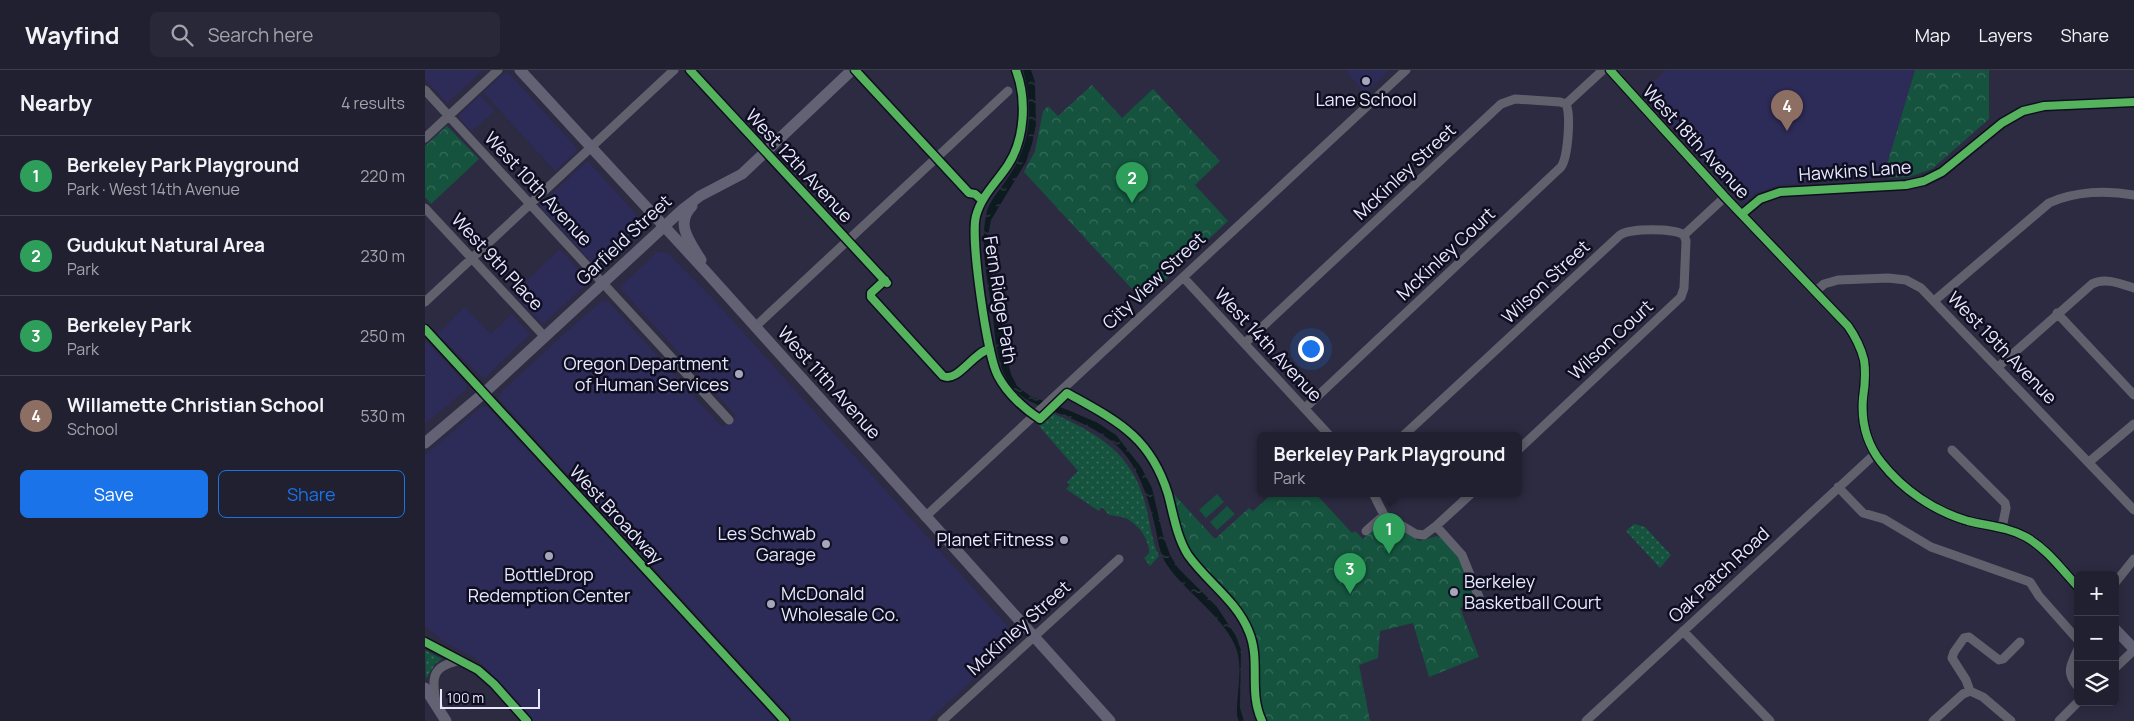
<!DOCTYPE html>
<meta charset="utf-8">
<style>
:root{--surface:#212031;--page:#292839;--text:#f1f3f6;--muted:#a2a3ab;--line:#3e3e4d;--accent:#1a73e8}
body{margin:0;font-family:Manrope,sans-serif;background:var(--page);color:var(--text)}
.controls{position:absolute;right:15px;bottom:15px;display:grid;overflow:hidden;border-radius:8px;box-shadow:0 2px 12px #0003}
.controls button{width:45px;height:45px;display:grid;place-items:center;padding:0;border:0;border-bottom:1px solid var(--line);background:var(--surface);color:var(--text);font:25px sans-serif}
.scale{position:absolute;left:15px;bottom:12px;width:100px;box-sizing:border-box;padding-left:5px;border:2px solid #e6e8fd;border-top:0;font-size:14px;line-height:18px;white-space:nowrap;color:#e6e8fd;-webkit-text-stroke:4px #0f0e20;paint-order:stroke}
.you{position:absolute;left:885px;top:278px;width:18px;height:18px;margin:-12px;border:4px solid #fff;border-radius:50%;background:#1a73e8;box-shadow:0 0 0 8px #1a73e833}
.badge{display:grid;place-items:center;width:32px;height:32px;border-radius:50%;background:var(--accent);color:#fff;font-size:16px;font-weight:700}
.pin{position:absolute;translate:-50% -41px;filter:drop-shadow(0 1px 2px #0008)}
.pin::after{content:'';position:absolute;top:26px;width:18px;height:15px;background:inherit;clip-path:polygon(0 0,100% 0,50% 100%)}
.popup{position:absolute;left:832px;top:362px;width:265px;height:65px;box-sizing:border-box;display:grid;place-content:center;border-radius:8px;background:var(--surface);filter:drop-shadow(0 1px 4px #0005);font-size:16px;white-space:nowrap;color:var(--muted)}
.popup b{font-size:19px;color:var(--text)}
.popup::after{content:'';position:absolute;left:50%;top:100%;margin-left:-10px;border:10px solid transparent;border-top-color:var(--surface)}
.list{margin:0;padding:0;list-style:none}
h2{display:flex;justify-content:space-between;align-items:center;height:65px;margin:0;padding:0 20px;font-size:21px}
h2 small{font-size:16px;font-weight:400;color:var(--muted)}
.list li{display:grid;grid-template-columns:32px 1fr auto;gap:15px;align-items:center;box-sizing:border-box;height:80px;padding:0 20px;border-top:1px solid var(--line)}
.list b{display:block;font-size:19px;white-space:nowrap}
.list p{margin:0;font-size:16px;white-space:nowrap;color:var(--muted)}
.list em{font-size:16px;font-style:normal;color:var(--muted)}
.actions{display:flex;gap:10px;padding:15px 20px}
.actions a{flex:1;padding:11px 0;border:1px solid var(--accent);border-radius:8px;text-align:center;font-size:18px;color:var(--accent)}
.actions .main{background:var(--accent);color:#fff}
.icon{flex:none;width:28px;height:28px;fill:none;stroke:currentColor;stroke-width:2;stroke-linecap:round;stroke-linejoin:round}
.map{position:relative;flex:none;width:1709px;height:651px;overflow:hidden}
header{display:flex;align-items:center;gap:30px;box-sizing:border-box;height:70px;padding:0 25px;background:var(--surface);border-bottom:1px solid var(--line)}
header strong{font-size:24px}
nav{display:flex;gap:28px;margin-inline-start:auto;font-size:18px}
.search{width:350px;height:45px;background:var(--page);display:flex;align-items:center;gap:12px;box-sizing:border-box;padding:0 18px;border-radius:8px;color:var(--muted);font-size:19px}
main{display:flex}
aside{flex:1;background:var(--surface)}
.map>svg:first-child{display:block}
</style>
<header>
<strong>Wayfind</strong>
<div class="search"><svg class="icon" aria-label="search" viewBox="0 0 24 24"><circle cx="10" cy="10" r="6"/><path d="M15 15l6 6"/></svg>Search here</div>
<nav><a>Map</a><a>Layers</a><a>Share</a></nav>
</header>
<main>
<aside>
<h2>Nearby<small>4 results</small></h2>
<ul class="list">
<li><span class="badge" style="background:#2e9e5b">1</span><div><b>Berkeley Park Playground</b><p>Park · West 14th Avenue</p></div><em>220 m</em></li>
<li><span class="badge" style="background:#2e9e5b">2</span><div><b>Gudukut Natural Area</b><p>Park</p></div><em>230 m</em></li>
<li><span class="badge" style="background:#2e9e5b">3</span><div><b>Berkeley Park</b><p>Park</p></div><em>250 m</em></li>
<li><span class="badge" style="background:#8d6e63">4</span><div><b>Willamette Christian School</b><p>School</p></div><em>530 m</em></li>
</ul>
<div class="actions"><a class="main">Save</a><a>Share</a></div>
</aside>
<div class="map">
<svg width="1709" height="651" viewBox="0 0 1709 651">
<defs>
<pattern id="grass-dots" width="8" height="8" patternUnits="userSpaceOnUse" patternTransform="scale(1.25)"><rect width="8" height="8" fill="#15533e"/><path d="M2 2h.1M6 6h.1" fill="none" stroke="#376c5b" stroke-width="1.8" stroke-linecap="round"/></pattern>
<pattern id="park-crowns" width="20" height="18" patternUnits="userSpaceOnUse" patternTransform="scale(1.25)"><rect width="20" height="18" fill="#15533e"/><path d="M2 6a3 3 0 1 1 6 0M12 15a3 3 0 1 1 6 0" fill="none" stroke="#376c5b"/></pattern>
<pattern id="water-ripples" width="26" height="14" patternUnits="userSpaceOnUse" patternTransform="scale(1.25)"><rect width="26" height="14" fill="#0d1b21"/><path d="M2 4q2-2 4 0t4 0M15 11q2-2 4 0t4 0" fill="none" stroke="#303c42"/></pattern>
</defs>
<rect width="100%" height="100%" fill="#2c2b41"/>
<path fill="#2d2b57" d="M0 0H58L22 33 0 9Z
M920 0H965L940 23Z
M1240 0H1490L1458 108 1355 115 1332 122 1319 132 1316 130 1315 131 1217 23Z
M80 2 84 3 151 77 152 81 130 101 58 22Z
M55 25 70 41 47 61 34 48V45Z
M161 92H164L220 154 218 159 174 200 115 137V134Z
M135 179 162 209V211L161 215 119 253H116L88 223Z
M232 182 243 183 292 233 589 563 588 573 503 651H369L73 328 76 322 153 251 177 231 182 230 297 357 311 346 196 219V216Z
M40 237 66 264 87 244 105 264 61 307H57L12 264Z
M0 270 42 315 41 320 0 354Z
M56 337H63L352 651H110L52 589 19 572 0 556V385Z"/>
<path fill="url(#grass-dots)" d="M627 343C672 363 707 383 720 433 725 450 726 470 734 486L725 496 719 488 724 483C725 469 712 453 700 448 695 446 689 446 684 445L677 437 674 441 641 419 645 415 642 412 653 401 614 356Z
M1209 454 1220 457 1246 485 1235 498 1201 461Z
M0 580 17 589 10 594 1 609Z"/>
<path fill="url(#park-crowns)" d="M1490 0H1564V49L1507 99 1484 107 1458 108Z
M667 15 697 48 728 19 795 91 770 115 803 151 718 231 599 102 610 81 618 41 623 36 633 46Z
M22 56 54 89 6 134 0 127V76Z
M743 418 790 469 824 438 828 441 848 423H890L927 463 930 461 938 469 959 452H963L994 471 1012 466C1035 480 1042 506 1051 529L1049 533 1035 538 1054 587 1004 607 988 553 955 561 953 588 934 595 945 651H839C824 627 835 595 828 568 818 533 787 518 768 490 755 469 750 441 743 418Z"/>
<path fill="#15533e" d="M792 424 799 432 781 448 774 440Z
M802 436 810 444 792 460 785 452Z
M1034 514 1038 523 1023 529 1019 520Z"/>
<path fill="url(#water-ripples)" d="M598 0H606L610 12 611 55 607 74 601 92 566 150 563 166 566 198 578 257 580 281 586 304 592 316 605 326 643 340 673 353 691 365 716 397 727 418 738 465 745 485 753 498 792 537 811 566 816 580 815 638 819 651H814L812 646C811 625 818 602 812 581 802 549 761 523 742 495 734 483 733 470 730 456 723 427 713 394 690 374 674 360 653 351 633 343 610 333 591 330 579 304 570 284 570 262 567 240 562 209 555 177 561 145 563 132 575 120 582 109 606 74 609 41 598 0Z"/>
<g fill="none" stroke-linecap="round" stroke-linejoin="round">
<path stroke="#61616e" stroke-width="9" d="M265 0 462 213
M430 0 544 123
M0 20 304 350
M0 68 73 0
M0 138 120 267
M1317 144 1335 129 1355 122 1481 115 1499 111 1517 102 1577 53 1598 41 1619 36 1709 32
M758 207 904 365
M1391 221 1399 214 1413 210 1463 208 1481 210 1496 218 1709 440
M1509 231 1624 133C1650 121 1682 120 1709 125
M0 232 249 0
M1632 243 1709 325
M330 257 583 21
M0 259 360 651
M820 273 1076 34 1090 29 1135 32 1141 34 1178 0
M1573 297 1667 214C1680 207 1696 214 1709 218
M880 338 1136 97C1143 87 1146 45 1141 34
M979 365 1195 165C1206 158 1248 158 1259 165L1300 127
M1093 380 1256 227 1259 218 1261 171 1259 165
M1527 380 1580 433 1581 438 1577 458
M1664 392 1709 354
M1413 417 1438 443 1459 449 1506 477 1605 512 1614 526 1653 570
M948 423 959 445 991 464 999 465 1011 456 1037 485 1054 527
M500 447 981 0
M1011 456 1047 423
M941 461 959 445
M1690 513 1709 489
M1258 561 1345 651
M0 572 53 600 69 614 102 651
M1653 579C1646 595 1640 602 1653 617
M1690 598 1709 580
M1545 621 1541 610 1527 588 1529 582 1539 568 1544 567 1574 590 1578 589 1595 572
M1545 621 1558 627 1586 651
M11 632C6 605 8 596 36 590
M517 651 694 489
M1161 651 1450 384
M1508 651 1538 624 1545 621
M1634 651 1653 632"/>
<path stroke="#636274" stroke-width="11" d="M95 0 284 205 685 651
M1185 0 1300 127 1423 256C1430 266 1436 278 1439 290 1441 303 1440 315 1438 328 1436 351 1442 374 1456 392 1478 420 1509 441 1543 451 1563 456 1583 457 1601 467 1622 479 1637 500 1653 517
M267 136C249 154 266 173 276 190
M0 373 59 323 258 139 275 126 317 104 427 0
M1690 559 1709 579
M0 618 21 651"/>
<defs>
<path id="cycleway" d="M265 0 462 213
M430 0 544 123 550 124 557 130
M591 0C602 29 600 69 583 95 572 112 556 126 551 146 545 168 562 286 573 306 582 323 599 339 615 349L642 323C692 351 725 366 743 424 748 443 752 468 763 485 782 512 812 531 824 562 836 591 823 622 837 651
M1185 0 1300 127 1423 256C1430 266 1436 278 1439 290 1441 303 1440 315 1438 328 1436 351 1442 374 1456 392 1478 420 1509 441 1543 451 1563 456 1583 457 1601 467 1622 479 1637 500 1653 517
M1317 144 1335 129 1355 122 1481 115 1499 111 1517 102 1577 53 1598 41 1619 36 1709 32
M460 210 446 223V227L518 306C533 313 548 282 565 279
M0 259 360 651
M0 572 53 600 69 614 102 651"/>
</defs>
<use href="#cycleway" stroke="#0f0e20" stroke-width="11"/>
<use href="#cycleway" stroke="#56b35d" stroke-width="8"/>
</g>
<g fill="#a5a6bb" stroke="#0f0e20" stroke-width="2">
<circle cx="941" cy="11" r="5"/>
<circle cx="314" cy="304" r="5"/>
<circle cx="639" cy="470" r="5"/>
<circle cx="401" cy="474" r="5"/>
<circle cx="124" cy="486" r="5"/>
<circle cx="1029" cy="522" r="5"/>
<circle cx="346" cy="534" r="5"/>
</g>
<g text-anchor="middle" stroke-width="5" stroke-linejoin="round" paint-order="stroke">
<g font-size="18" fill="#e6e8fd" stroke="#0f0e20" text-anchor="end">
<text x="941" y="36" text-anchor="middle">Lane School</text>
<text x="304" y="300">Oregon Department<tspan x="304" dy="21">of Human Services</tspan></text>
<text x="391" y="470">Les Schwab<tspan x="391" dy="21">Garage</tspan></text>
<text x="629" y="476">Planet Fitness</text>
<text x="124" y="511" text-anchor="middle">BottleDrop<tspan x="124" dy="21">Redemption Center</tspan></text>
<text x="1039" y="518" text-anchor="start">Berkeley<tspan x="1039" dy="21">Basketball Court</tspan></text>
<text x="356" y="530" text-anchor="start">McDonald<tspan x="356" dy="21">Wholesale Co.</tspan></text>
</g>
<g font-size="18" fill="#e6e8fd" stroke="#0f0e20">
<text transform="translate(1271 72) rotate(47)" y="6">West 18th Avenue</text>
<text transform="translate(374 96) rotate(47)" y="6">West 12th Avenue</text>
<text transform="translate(1430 101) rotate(-4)" y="6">Hawkins Lane</text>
<text transform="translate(980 102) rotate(-43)" y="6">McKinley Street</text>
<text transform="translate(113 119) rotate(47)" y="6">West 10th Avenue</text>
<text transform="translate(199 170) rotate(-43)" y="6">Garfield Street</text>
<text transform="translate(1021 184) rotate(-43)" y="6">McKinley Court</text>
<text transform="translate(72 192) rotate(47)" y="6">West 9th Place</text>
<text transform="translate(729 211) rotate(-43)" y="6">City View Street</text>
<text transform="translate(1121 212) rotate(-43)" y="6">Wilson Street</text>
<text transform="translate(575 230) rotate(81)" y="6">Fern Ridge Path</text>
<text transform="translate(1186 270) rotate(-43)" y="6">Wilson Court</text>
<text transform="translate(843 275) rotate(47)" y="6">West 14th Avenue</text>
<text transform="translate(1577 278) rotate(46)" y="6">West 19th Avenue</text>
<text transform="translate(404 313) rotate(48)" y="6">West 11th Avenue</text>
<text transform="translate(191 445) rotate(47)" y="6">West Broadway</text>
<text transform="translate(1294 505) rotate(-43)" y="6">Oak Patch Road</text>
<text transform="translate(594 558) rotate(-42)" y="6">McKinley Street</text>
</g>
</g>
</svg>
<div class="controls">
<button>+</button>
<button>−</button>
<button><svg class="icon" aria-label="layers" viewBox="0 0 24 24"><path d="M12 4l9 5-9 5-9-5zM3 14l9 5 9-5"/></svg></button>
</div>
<div class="scale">100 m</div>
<div class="you"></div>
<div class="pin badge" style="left:964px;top:484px;background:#2e9e5b">1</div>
<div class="popup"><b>Berkeley Park Playground</b>Park</div>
<div class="pin badge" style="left:707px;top:133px;background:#2e9e5b">2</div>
<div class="pin badge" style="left:925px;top:524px;background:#2e9e5b">3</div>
<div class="pin badge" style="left:1362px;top:61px;background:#8d6e63">4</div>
</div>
</main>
